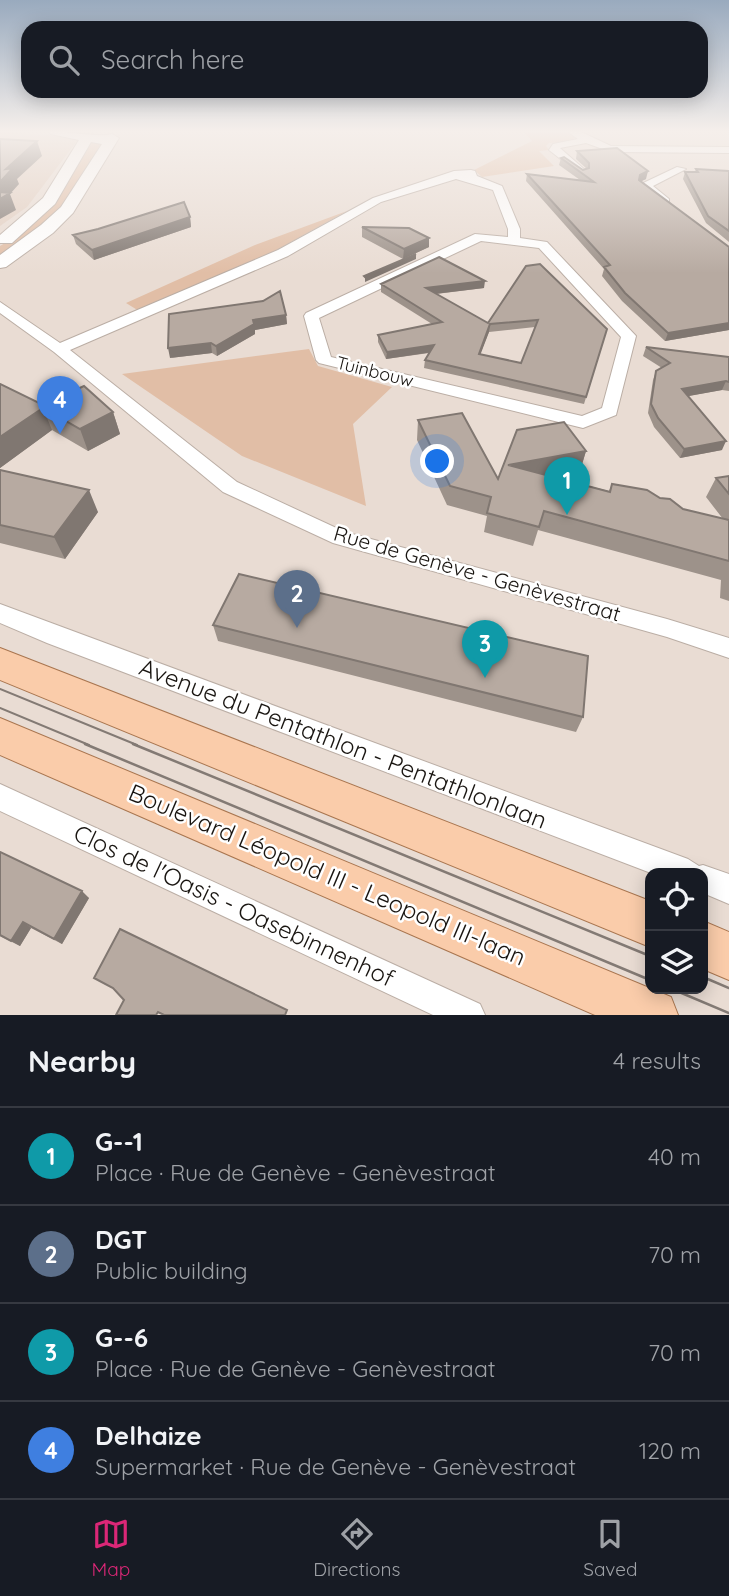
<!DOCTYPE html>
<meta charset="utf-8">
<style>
:root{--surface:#171b24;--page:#242831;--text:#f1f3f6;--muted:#9ea1a6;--line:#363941;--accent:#db2777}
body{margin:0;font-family:Quicksand,sans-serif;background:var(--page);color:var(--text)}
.controls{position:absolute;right:21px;bottom:21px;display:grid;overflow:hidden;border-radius:14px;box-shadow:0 4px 18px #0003}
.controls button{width:63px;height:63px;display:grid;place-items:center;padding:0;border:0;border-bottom:2px solid var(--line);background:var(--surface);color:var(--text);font:35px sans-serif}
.you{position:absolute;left:438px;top:462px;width:24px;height:24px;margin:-18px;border:5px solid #fff;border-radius:50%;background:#1a73e8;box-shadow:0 0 0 10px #1a73e833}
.badge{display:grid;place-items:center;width:46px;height:46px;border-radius:50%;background:var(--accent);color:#fff;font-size:23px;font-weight:700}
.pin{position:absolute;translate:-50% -58px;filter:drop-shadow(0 2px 4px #0008)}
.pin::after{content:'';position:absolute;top:37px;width:24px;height:21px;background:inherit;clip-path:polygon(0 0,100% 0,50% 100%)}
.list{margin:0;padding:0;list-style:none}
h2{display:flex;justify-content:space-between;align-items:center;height:91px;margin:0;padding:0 28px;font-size:30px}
h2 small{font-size:23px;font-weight:400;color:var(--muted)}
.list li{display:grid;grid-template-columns:46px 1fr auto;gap:21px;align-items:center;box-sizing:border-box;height:98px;padding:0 28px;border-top:2px solid var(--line)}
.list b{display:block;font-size:26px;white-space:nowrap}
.list p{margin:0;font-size:23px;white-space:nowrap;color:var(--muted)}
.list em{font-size:23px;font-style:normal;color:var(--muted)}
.icon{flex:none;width:38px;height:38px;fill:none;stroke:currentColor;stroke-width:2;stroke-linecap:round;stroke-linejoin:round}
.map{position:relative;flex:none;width:729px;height:1015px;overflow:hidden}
.search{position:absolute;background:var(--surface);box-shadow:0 4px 18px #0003;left:21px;right:21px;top:21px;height:77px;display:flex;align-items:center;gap:18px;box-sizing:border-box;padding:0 24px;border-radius:21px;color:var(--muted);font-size:26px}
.sheet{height:483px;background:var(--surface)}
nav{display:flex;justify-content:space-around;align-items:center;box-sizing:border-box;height:98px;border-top:2px solid var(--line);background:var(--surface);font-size:19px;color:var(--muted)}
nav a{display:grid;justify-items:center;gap:4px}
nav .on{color:var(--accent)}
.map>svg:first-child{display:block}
</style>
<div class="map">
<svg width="729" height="1015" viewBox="0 0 729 1015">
<rect width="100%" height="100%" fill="#e9dcd3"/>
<path fill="#e2cec0" d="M0 132 80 137 27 207 0 226Z"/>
<path fill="#e1bea6" d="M523 131H567L576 137 568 142 549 143 546 146 549 150 539 151 554 166 482 177 474 170 532 141Z
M90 141H107L61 211 0 259V246L10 240Z
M347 211 262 258 139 311 126 303 255 245Z
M309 349 318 366 392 387 353 424 366 506 242 456 122 374Z"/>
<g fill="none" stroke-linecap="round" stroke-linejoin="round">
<defs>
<path id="street" d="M567 131H579L611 146 729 147V153L611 152 586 143 560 148 585 170V174L581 175 549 150 553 144 578 139Z
M677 167 686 169 653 186 669 199V203H661L639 185Z
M471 170 475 171 477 176 502 186 520 229V238L547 242 636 336 616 415 583 428 319 363 316 360 304 316 306 313 475 234 508 237V229L493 190 456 179 381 202 288 256 70 350 237 482 345 532 667 619 729 638V658L667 637 333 543 223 492 54 352 0 313V302L60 343 278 250 373 198 454 171ZM481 241 539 248 621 337 602 408 582 416 331 357 319 318Z
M0 604 688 859 699 866 703 865 729 874V904L703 893V873H651L47 643 0 623Z
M0 784 480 1004 485 1015H433L0 811Z"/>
<path id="secondary" d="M49 131C66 131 101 138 112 134L119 138 73 213 53 233 6 267 0 268V255L41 225 61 207 102 144 91 142 55 204 12 243H0V235L43 198 79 140 51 134Z"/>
<path id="primary" d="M0 648 650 901V947L0 680Z
M0 718 671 997 678 1015H595L0 755Z
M703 921 729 932V980L703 969Z"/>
</defs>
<use href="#street" stroke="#bbaea5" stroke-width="2"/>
<use href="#secondary" stroke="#bbaea5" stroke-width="2"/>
<use href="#primary" stroke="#a97650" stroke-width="2"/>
<use href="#street" fill="#fff" fill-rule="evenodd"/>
<use href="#secondary" fill="#fff" fill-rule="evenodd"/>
<use href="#primary" fill="#faccaa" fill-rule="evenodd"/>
<path stroke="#837a74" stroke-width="2" d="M0 689 137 745
M0 708 89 745"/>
<path stroke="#837a74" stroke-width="2.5" d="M85 744 650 980
M133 744 650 956
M703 977 729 988
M672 989 729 1013"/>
</g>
<path fill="#9d928a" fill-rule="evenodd" d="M577 151 646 179 641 181 729 247V330L665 341 622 301 602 276 604 269 526 181 527 174 580 180 559 165 561 158 583 170 587 169 576 159Z
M696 169 729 171V242L706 223 683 179 685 172H695Z
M190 217 191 227 94 260 76 244 73 235Z
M362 227 429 238V247L403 259 362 237Z
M526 266 607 329 584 404 424 368 425 360 429 353 386 359 378 342V335L432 324 381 292V284L484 288 436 294 488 323ZM535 327 521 363 480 354 489 332Z
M286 315 287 324 255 330V334L217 356 212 353 170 358Z
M646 347 729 357V391L722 390 688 396 722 450 680 458 654 427 648 413 653 380 656 371 662 368 643 356Z
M0 384 43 405 113 412 120 434 88 451 52 430 0 468Z
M418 420 498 479 586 451 580 471 550 476 609 491 612 484 660 498 683 509 723 519 706 497 716 478 729 476V601L720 598 721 580 538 530 533 546 484 532 487 516 447 505 417 440Z
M0 470 98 512 65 559 0 543Z
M213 625 583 717 576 732 218 641Z
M0 852 89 898 62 944 31 928 20 946 0 936Z"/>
<path fill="#807771" d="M37 141 42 156 17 179 19 184 10 194 16 210 0 219V182L6 169Z
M648 171 646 179 638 183 640 175Z
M190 217 191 227 94 260 92 250Z
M429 238V247L403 259 404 249Z
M416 254V259L365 282V277Z
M485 281 484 288 426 295V288Z
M286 315 287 324 255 330V334L217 356 216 346 253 320Z
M729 323V330L665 341 668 333Z
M490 324 489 332 478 361 479 354Z
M211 343 212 353 170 358 168 348Z
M434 345 433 352 386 359 387 352Z
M726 381 722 390 678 398 682 389Z
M43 408 52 430 0 468V437Z
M113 412 120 434 88 451 80 429Z
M726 441 722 450 680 458 684 449Z
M586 451 580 471 504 485 508 465Z
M89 490 98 512 65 559 54 537Z
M82 891 89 898 62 944 54 939Z
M23 922 31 928 20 946 11 941Z"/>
<path fill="#b7aaa1" stroke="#807771" stroke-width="2" fill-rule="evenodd" d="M0 139 37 141 6 169 13 168 0 182Z
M617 148 648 171 640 175 639 180 729 247V323L668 333 625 293 604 267 610 265 527 174 594 182 561 158 564 157 583 170 589 168V163L577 151Z
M696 169 729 171V231L708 216 685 172H698Z
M0 192 10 193 0 199Z
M184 202 190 217 92 250 73 235 98 229Z
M362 227 409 228 429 238 404 249Z
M416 254 365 277 364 276Z
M439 257 485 281 426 288 488 323 526 266 540 264 607 329 586 397 425 360 434 345 387 352 378 335 442 322 381 284ZM538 320 521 363 479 354 490 324Z
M280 291 286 315 253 320 254 324 216 346 211 343 168 348 169 314 263 301Z
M646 347 729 357V382L726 381 682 389 726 441 684 449 658 418 651 404 656 371 670 363Z
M0 384 43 405 84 386 113 412 80 429 43 408 0 437Z
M462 413 498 479 517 430 564 422 586 451 508 465 610 492 612 484 647 490 660 498 670 499 683 509 729 520V561L544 511 539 527 487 513 491 497 450 486 418 420Z
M0 470 89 490 54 537 0 525Z
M729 476V494L716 478Z
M239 574 588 656 583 717 213 625Z
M0 852 82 891 54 939 23 922 11 941 0 935Z
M120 929 287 1010 285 1015H164L158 1012 156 1015H116L124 1000 113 988 94 978Z"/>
<linearGradient id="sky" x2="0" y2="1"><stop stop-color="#99aabe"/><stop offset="0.48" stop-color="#f5efeb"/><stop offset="1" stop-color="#f5efeb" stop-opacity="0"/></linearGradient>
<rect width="729" height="273" fill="url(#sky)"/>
<g text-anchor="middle" stroke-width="5" stroke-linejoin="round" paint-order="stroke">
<g font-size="18" fill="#191511" stroke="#fff">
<text transform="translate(375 372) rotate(14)" y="6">Tuinbouw</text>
</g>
<g font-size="21" fill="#191511" stroke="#fff">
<text transform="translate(477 574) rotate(16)" y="7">Rue de Genève - Genèvestraat</text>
</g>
<g font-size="24" fill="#191511" stroke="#fff">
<text transform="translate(343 744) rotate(21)" y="8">Avenue du Pentathlon - Pentathlonlaan</text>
<text transform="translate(327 875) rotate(23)" y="8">Boulevard Léopold III - Leopold III-laan</text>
<text transform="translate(234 906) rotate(25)" y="8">Clos de l'Oasis - Oasebinnenhof</text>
</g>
</g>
</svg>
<div class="controls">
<button><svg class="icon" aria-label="locate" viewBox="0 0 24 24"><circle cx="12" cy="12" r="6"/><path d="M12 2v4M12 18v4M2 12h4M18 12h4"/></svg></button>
<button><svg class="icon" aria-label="layers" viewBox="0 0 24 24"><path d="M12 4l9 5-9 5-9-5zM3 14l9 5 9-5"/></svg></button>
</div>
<div class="you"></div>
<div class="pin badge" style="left:567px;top:515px;background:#0f9aa8">1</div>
<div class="pin badge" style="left:297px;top:628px;background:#5c6f8a">2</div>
<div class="pin badge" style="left:485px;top:678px;background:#0f9aa8">3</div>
<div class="pin badge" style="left:60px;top:434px;background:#3f7fe0">4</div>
<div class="search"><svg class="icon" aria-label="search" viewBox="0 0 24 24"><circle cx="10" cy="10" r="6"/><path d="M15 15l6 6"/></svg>Search here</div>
</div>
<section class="sheet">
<h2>Nearby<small>4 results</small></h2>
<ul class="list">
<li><span class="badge" style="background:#0f9aa8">1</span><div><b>G--1</b><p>Place · Rue de Genève - Genèvestraat</p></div><em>40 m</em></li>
<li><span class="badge" style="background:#5c6f8a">2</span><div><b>DGT</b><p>Public building</p></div><em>70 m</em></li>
<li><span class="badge" style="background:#0f9aa8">3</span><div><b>G--6</b><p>Place · Rue de Genève - Genèvestraat</p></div><em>70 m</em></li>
<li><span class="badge" style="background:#3f7fe0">4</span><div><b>Delhaize</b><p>Supermarket · Rue de Genève - Genèvestraat</p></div><em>120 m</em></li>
</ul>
</section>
<nav>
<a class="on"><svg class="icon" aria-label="map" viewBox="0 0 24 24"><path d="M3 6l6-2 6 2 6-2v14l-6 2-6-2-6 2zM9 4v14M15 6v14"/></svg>Map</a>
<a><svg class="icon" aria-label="directions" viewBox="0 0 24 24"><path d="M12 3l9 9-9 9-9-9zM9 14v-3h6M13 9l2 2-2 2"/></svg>Directions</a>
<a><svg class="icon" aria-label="saved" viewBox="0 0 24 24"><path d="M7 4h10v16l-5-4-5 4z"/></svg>Saved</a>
</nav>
